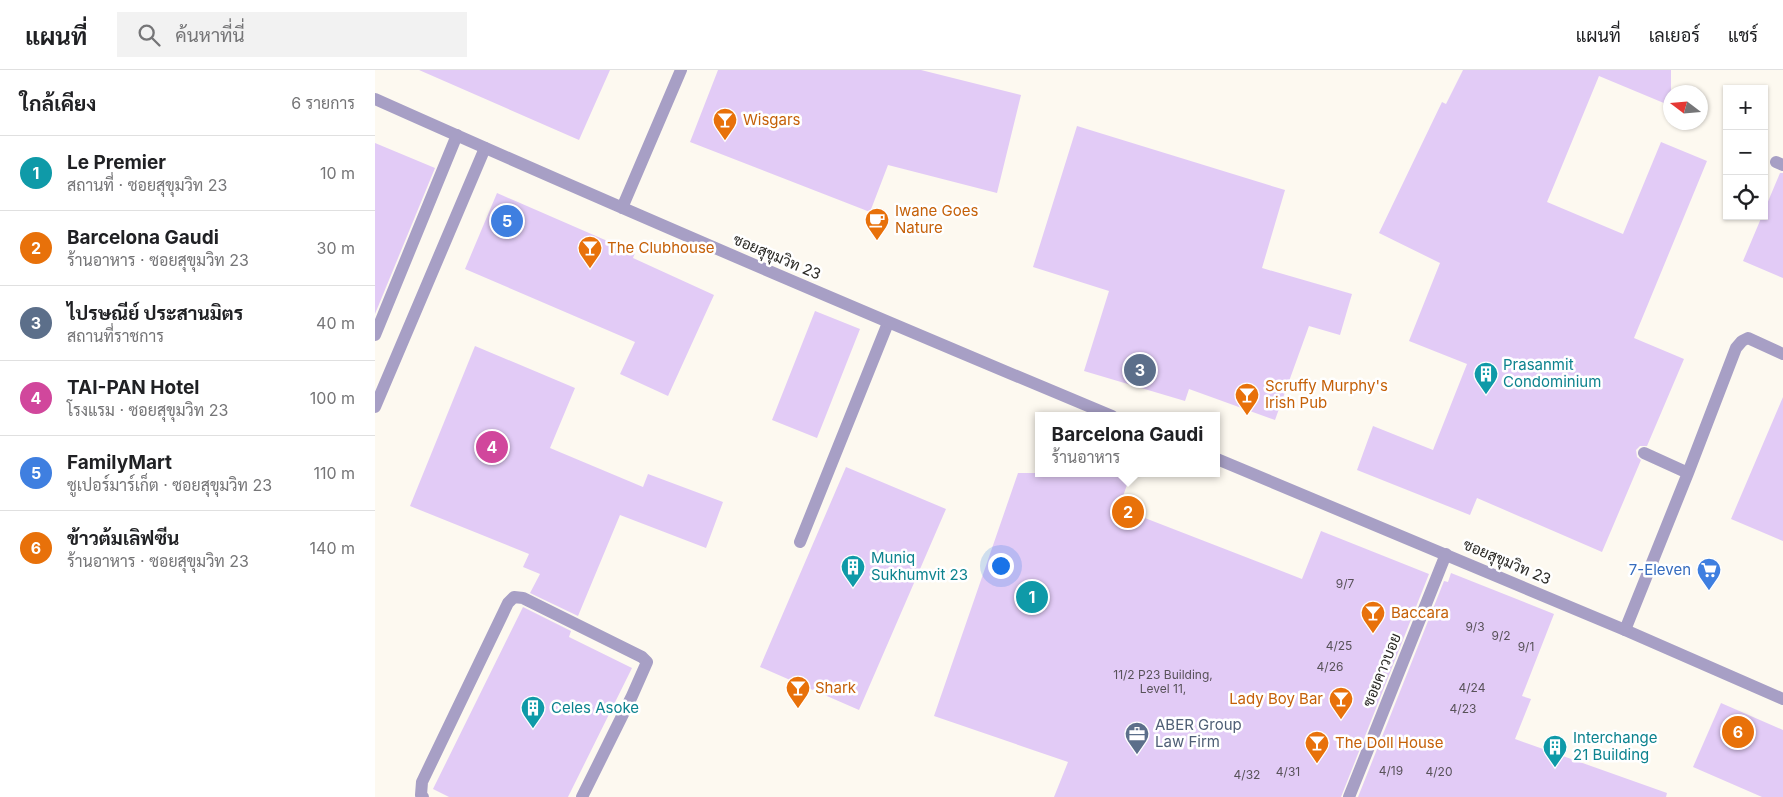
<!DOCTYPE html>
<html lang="th">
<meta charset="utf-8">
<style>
:root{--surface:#fff;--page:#f2f2f2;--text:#202124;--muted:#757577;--line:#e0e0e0;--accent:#bf2e50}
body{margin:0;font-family:Inter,Sarabun,sans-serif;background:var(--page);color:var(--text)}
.controls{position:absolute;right:15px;top:15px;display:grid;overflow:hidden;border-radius:0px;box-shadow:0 1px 4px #0004}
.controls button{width:45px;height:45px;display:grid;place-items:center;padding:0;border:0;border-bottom:1px solid var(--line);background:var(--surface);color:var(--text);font:25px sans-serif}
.compass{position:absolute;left:1288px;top:15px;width:45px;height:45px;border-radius:50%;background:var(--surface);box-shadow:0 1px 4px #0004;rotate:286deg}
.you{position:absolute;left:625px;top:495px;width:18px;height:18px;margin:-12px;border:4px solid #fff;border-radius:50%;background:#1a73e8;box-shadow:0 0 0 8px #1a73e833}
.badge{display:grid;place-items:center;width:32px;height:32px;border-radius:50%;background:var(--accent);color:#fff;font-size:16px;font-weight:700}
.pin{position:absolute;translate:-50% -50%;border:2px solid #fff;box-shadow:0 1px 5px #0006}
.popup{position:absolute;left:660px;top:342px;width:185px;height:65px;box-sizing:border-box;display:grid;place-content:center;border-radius:0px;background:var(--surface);filter:drop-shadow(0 1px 4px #0005);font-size:16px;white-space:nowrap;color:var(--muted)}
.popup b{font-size:19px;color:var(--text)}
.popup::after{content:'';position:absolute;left:50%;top:100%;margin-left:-10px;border:10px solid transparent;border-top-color:var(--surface)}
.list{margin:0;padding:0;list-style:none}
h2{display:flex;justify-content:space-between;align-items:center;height:65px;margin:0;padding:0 20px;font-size:21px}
h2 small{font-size:16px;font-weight:400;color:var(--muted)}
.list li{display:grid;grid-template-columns:32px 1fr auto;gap:15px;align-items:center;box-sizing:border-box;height:75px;padding:0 20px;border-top:1px solid var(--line)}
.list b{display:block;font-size:19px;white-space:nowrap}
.list p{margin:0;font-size:16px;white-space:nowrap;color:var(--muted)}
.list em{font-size:16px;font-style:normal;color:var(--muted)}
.icon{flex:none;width:28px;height:28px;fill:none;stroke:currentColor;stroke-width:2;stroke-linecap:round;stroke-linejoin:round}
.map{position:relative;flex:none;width:1408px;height:727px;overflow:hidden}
header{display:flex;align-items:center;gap:30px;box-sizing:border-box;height:70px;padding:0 25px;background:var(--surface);border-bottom:1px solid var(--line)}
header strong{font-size:24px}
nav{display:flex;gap:28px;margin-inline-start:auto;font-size:18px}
.search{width:350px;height:45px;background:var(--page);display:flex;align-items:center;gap:12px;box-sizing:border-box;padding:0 18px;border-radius:0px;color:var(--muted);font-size:19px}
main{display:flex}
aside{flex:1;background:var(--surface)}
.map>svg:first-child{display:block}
</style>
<header>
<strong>แผนที่</strong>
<div class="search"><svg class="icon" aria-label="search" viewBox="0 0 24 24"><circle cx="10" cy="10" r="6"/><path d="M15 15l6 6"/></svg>ค้นหาที่นี่</div>
<nav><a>แผนที่</a><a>เลเยอร์</a><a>แชร์</a></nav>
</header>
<main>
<aside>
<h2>ใกล้เคียง<small>6 รายการ</small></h2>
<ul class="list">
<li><span class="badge" style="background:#0f9aa8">1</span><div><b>Le Premier</b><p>สถานที่ · ซอยสุขุมวิท 23</p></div><em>10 m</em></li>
<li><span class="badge" style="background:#e8710a">2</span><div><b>Barcelona Gaudi</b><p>ร้านอาหาร · ซอยสุขุมวิท 23</p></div><em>30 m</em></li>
<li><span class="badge" style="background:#5c6f8a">3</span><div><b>ไปรษณีย์ ประสานมิตร</b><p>สถานที่ราชการ</p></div><em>40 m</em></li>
<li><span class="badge" style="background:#d1479c">4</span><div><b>TAI-PAN Hotel</b><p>โรงแรม · ซอยสุขุมวิท 23</p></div><em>100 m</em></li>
<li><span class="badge" style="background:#3f7fe0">5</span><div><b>FamilyMart</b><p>ซูเปอร์มาร์เก็ต · ซอยสุขุมวิท 23</p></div><em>110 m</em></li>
<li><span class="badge" style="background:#e8710a">6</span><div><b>ข้าวต้มเลิฟซีน</b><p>ร้านอาหาร · ซอยสุขุมวิท 23</p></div><em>140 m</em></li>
</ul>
</aside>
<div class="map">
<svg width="1408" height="727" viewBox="0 0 1408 727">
<rect width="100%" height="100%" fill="#fdf9f0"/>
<path fill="#e2cbf6" d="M44 0H235L204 70Z
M343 0H546L646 25 622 123 513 95 495 142 315 72Z
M1088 0H1296V36L1224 6 1172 132 1248 164 1286 72 1332 91 1259 268 1309 289 1272 376H1265L1261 380 1262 387 1266 390 1227 482 1102 428 1095 445 982 400 998 356 1058 380 1092 294 1034 271 1065 193 1004 163 1067 32 1071 34Z
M702 56 910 120 887 198 977 224 965 265 934 256 900 350 814 319 810 331 709 301 734 221 658 197Z
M0 73 60 98 0 244Z
M1405 103H1408V208L1368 191 1387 146H1389V141Z
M122 123 260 183 258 188 339 225 293 326 245 304 260 272 90 199Z
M440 241 485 259 442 368 397 350Z
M100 276 200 318 175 378 268 417 273 404 348 432 331 478 245 445 203 546 155 523 165 504 148 497 154 484 35 436Z
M1408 327V471L1356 449Z
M471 397 571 439 484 640 385 597Z
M643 403H756L744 438 927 509 946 461 1054 504 966 727H679L693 692 559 646Z
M1076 503 1179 544 1147 626 1156 629 1140 669 1292 723 1291 727H983L1069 511 1073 512Z
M148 537 196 561 194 567 257 598 193 727H74L58 719Z
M1346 633 1408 660V727H1387L1318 697Z"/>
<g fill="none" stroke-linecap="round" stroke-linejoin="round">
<path stroke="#a79fc5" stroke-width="12" d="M1401 92 1408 95
M0 265 82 65
M0 337 110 78
M1269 383 1313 403
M425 472 513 253
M1250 560 1313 403 1361 278 1367 271 1373 268 1408 284
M48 727 46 725 47 712 133 533 139 527 148 528 267 587 272 592 257 626 207 727"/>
<path stroke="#a79fc5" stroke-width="12" d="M974 727 1071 484"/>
<path stroke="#a79fc5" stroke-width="12" d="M0 29C244 138 490 243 737 346
M247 138 306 0
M842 389 1250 560 1408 629"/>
</g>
<defs>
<symbol id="bar-pin" viewBox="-11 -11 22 30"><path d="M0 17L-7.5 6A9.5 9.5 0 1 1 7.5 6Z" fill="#e8710a" stroke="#fff"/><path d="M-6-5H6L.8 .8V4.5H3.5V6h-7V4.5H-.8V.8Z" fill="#fff"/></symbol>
<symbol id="cafe-pin" viewBox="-11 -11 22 30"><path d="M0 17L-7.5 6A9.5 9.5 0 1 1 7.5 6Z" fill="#e8710a" stroke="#fff"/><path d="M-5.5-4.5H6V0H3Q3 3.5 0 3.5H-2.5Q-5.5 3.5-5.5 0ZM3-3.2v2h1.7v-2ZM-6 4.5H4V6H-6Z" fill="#fff"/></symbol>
<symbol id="building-pin" viewBox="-11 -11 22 30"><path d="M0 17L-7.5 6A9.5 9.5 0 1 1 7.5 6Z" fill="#0f9aa8" stroke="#fff"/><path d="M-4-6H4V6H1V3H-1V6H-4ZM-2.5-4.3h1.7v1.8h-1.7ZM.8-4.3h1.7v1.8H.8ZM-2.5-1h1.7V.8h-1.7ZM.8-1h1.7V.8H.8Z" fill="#fff"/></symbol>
<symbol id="supermarket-pin" viewBox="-11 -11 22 30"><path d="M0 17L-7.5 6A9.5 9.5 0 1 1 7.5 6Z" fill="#3f7fe0" stroke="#fff"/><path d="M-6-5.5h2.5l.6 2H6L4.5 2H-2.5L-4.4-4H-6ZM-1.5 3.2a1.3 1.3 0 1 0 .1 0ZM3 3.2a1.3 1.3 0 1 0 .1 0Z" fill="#fff"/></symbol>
<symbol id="office-pin" viewBox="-11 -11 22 30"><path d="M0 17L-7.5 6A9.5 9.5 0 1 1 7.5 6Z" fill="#5c6f8a" stroke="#fff"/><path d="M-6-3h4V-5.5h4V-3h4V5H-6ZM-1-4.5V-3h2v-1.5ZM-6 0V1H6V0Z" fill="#fff"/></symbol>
</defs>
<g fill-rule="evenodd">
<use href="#bar-pin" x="336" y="36" width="28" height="38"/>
<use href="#cafe-pin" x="488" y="136" width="28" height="38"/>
<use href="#bar-pin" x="201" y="164" width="28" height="38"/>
<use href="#building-pin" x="1097" y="290" width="28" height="38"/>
<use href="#bar-pin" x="858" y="311" width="28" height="38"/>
<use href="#building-pin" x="464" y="483" width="28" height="38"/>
<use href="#supermarket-pin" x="1320" y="486" width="28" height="38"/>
<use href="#bar-pin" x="984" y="529" width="28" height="38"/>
<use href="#bar-pin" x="409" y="604" width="28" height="38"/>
<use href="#bar-pin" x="952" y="615" width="28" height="38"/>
<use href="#building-pin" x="144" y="624" width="28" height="38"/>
<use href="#office-pin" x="748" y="650" width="28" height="38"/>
<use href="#bar-pin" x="928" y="659" width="28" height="38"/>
<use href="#building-pin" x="1166" y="663" width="28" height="38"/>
</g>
<g text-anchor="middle" stroke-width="5" stroke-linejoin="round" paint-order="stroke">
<g font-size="12" fill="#585259">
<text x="970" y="518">9/7</text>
<text x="1100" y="561">9/3</text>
<text x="1126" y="570">9/2</text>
<text x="964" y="580">4/25</text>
<text x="1151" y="581">9/1</text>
<text x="955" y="601">4/26</text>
<text x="788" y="609">11/2 P23 Building,<tspan x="788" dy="14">Level 11,</tspan></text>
<text x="1097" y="622">4/24</text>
<text x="1088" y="643">4/23</text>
<text x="1016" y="705">4/19</text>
<text x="913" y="706">4/31</text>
<text x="1064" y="706">4/20</text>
<text x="872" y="709">4/32</text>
</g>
<g font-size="15" fill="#c56008" stroke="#fff" text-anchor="start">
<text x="368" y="55">Wisgars</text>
<text x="520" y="146">Iwane Goes<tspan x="520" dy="17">Nature</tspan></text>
<text x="232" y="183">The Clubhouse</text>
<text x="890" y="321">Scruffy Murphy's<tspan x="890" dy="17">Irish Pub</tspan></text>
<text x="1016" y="548">Baccara</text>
<text x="440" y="623">Shark</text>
<text x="948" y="634" text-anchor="end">Lady Boy Bar</text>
<text x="960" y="678">The Doll House</text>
</g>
<g font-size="15" fill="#2a2925" stroke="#fff">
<text transform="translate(402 187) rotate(23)" y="5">ซอยสุขุมวิท 23</text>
<text transform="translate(1132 492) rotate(23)" y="5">ซอยสุขุมวิท 23</text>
<text transform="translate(1007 600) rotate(-68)" y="5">ซอยคาวบอย</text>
</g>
<g font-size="15" fill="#0d838f" stroke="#fff" text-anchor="start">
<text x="1128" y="300">Prasanmit<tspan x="1128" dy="17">Condominium</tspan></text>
<text x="496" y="493">Muniq<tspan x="496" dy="17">Sukhumvit 23</tspan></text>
<text x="176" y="643">Celes Asoke</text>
<text x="1198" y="673">Interchange<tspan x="1198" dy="17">21 Building</tspan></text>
</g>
<g font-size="15" fill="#366cbe" stroke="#fff" text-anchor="end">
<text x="1316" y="505">7-Eleven</text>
</g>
<g font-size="15" fill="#4e5e75" stroke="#fff" text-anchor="start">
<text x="780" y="660">ABER Group<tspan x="780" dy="17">Law Firm</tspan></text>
</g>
</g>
</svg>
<div class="controls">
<button>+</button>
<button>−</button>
<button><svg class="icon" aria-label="locate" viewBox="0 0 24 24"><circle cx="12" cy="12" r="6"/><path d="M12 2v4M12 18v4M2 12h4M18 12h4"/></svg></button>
</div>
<svg class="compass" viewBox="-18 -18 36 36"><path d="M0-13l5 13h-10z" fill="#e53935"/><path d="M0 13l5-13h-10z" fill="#757577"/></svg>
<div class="you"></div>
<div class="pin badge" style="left:657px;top:527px;background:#0f9aa8">1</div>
<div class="pin badge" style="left:753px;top:442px;background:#e8710a">2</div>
<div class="popup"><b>Barcelona Gaudi</b>ร้านอาหาร</div>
<div class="pin badge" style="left:765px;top:300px;background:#5c6f8a">3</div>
<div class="pin badge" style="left:117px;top:377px;background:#d1479c">4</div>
<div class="pin badge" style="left:132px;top:151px;background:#3f7fe0">5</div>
<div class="pin badge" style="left:1363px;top:662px;background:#e8710a">6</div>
</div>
</main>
